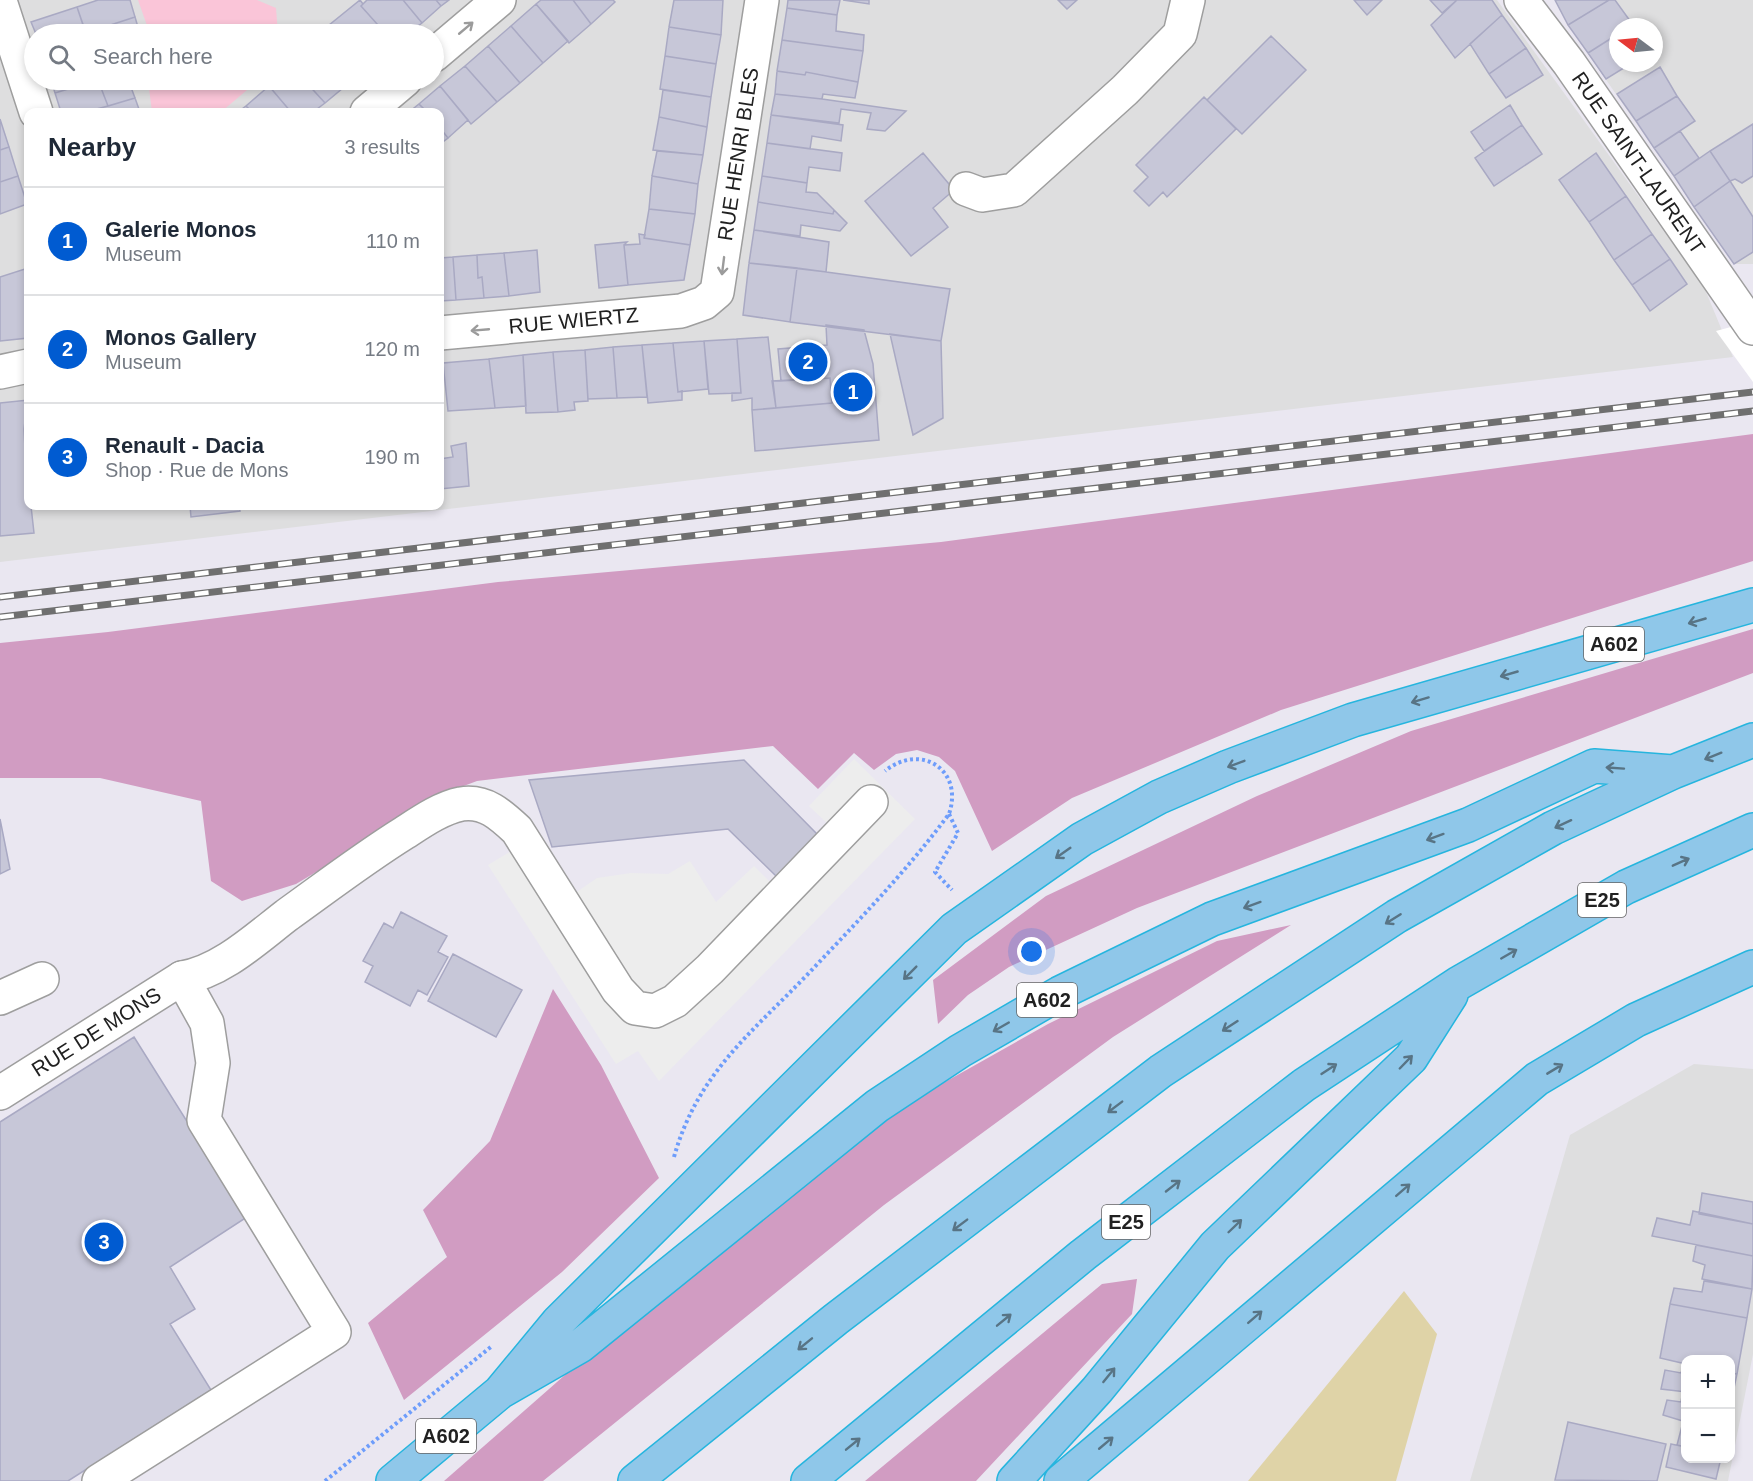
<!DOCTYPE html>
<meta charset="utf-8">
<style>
:root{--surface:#fff;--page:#f2f2f3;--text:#1f2937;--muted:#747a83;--line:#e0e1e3;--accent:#005bd1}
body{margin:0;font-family:Arial,sans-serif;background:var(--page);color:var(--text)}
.controls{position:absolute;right:18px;bottom:18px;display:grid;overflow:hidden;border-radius:12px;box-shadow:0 3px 9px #0003}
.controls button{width:54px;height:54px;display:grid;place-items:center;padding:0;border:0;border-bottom:2px solid var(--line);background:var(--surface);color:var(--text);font:30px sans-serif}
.compass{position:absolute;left:1609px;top:18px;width:54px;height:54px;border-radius:50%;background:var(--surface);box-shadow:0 3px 9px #0003;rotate:286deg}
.you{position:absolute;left:1032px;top:952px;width:21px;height:21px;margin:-15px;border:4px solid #fff;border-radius:50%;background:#1a73e8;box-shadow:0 0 0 9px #1a73e833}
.badge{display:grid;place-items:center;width:39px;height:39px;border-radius:50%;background:var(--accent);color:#fff;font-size:20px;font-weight:700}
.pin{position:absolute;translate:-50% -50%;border:3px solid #fff;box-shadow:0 2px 6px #0006}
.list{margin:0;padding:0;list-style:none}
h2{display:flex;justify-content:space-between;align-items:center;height:78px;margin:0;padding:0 24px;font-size:26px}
h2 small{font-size:20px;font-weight:400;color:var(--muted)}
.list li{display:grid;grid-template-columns:39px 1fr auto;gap:18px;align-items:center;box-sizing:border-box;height:108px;padding:0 24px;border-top:2px solid var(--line)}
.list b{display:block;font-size:22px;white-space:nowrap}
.list p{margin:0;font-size:20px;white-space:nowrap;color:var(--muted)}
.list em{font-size:20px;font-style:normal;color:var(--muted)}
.icon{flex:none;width:33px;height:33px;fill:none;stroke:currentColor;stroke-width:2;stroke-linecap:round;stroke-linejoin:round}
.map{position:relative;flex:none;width:1753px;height:1481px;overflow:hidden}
.search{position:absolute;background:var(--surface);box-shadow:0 3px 9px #0003;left:24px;top:24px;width:420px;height:66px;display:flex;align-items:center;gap:15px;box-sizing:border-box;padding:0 21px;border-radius:33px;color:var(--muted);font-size:22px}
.panel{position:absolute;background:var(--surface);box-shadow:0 3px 9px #0003;left:24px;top:108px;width:420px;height:402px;border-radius:12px}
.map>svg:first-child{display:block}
</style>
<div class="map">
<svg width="1753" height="1481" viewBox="0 0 1753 1481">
<rect width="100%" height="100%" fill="#eae7f1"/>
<path fill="#dededf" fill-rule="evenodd" d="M0 0H1497L1704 287 1733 357 0 562ZM34 34H434V80H34ZM28 112H440V506H28Z
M1555 0H1753V264H1734L1568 25ZM1618 27H1654V63H1618Z
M1694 1064 1753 1069V1354L1728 1481H1470L1570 1135ZM1686 1360H1730V1458H1686Z"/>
<path fill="#d19cc2" d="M1753 434V561L1281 710 1072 798 992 851 955 771 939 757 917 750 896 754 874 770 854 753 818 789 773 746 477 781 453 790 296 884 242 901 211 881 201 801 100 778H0V643L108 632 498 582 941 542Z
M1753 629V673L1137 908 1009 967 968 995 938 1024 933 980 1046 896 1257 796 1411 731Z
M1291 925 1113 1037 884 1205 543 1481H444L606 1339 913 1100 1048 1024 1217 941Z
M553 989 601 1065 659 1178 562 1272 404 1400 368 1323 447 1257 423 1210 490 1141Z
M1137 1279 1132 1314 976 1481H865L1102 1284Z"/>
<path fill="#fac5d8" d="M138 0H257L276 8 278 34H150Z
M151 80H256L253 85 221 112H152L149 88Z"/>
<path fill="#ededed" d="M854 759 915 819 659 1081 638 1051 616 1064 488 865 513 850 552 909 597 878 631 873 668 874 690 861 716 902 754 866 792 904 850 845 809 806Z"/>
<path fill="#dfd3a7" d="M1404 1291 1437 1334 1396 1481H1248Z"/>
<path fill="#fff" d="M1753 321V382L1716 331Z"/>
<path fill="#c7c7d8" stroke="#a9a9c3" stroke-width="1.5" d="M98 0H130L135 17 86 33 77 7Z
M360 0 363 4 361 6 386 34H318Z
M367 0H403L422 23 408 34H386L361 6Z
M403 0H436L441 6 422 23Z
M436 0H449L441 6Z
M541 0H573L591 24 569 43 536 4Z
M573 0H613L615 2 591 24Z
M674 0H723L721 35 669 27Z
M788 0H840L837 15 787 8Z
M843 0H869V4Z
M1058 0H1077L1067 9Z
M1354 0H1382L1367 15Z
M1430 0H1457L1442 13Z
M1457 0H1492L1502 15 1455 58 1431 25Z
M1555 0H1609L1568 25Z
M1609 0H1615L1633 25 1618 27V34L1588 53 1568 25Z
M536 4 568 41 543 63 511 26Z
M77 7 86 34H36L31 22Z
M787 8 837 15 836 31 864 35 863 51 782 40Z
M1502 15 1526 48 1489 74 1470 44Z
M135 17 140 34 86 33Z
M511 26 543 63 520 83 488 46Z
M669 27 721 35 716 64 665 56Z
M1618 34V63H1632L1606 79 1588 53Z
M1271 36 1306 70 1242 134 1207 100Z
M782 40 863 51 858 82 806 72 805 75 777 71Z
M488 46 520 83 497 102 465 66Z
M1526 48 1543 75 1506 98 1489 74Z
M665 56 716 64 711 97 660 89Z
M465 66 497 102 471 124 440 86Z
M1660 67 1677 96 1636 121 1617 94Z
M777 71 805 75 806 72 858 82 855 98 823 94 822 99 775 94Z
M51 80H97L55 93Z
M98 80 108 106 85 112H61L55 93Z
M98 80H114L116 86 129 82 135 98 108 106Z
M277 80H304L325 103 313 112H291L269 86Z
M304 80H346L349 83 325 103Z
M269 86 291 112H252L246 106Z
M440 86 468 120 448 138 440 128V112H427L419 104Z
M663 90 711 97 707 127 659 117Z
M775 94 822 99 906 111 885 131 867 129 871 113 841 109 839 123 771 115Z
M1677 96 1695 121 1654 148 1636 121Z
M1204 97 1236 129 1167 197 1163 192 1149 206 1134 191 1148 177 1136 165Z
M135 98 140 112H85L108 106Z
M419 104 427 112H409Z
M1510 105 1522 125 1484 151 1471 132Z
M246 106 252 112H238Z
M771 115 843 125 841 141 812 136 810 149 767 143Z
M659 117 707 127 703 155 653 150Z
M0 119 9 147 0 150Z
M1753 124V176L1742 183 1735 179 1730 181 1710 151Z
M1522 125 1542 154 1494 186 1475 158Z
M440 128 448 138 440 144Z
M1680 131 1699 158 1674 176 1654 148Z
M767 143 842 153 840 171 809 167 807 183 762 176Z
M9 147 18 176 0 182V150Z
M657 151 703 155 698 184 652 176Z
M1710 151 1730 181 1694 207 1674 176Z
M923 153 954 190 933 208 948 227 911 256 865 201Z
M1596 153 1626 196 1589 222 1559 180Z
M18 176 27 204 0 214V182Z
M652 176 698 184 695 214 649 209Z
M762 176 807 183 806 192 817 193 834 210 833 214 758 202Z
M1730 181 1753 217V252L1734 264 1694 207Z
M1626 196 1652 234 1614 260 1589 222Z
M758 202 833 214 834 210 847 223 840 231 801 225 800 236 754 230Z
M649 209 695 214 690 245 644 238Z
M754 230 829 242 826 272 749 263Z
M639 234 645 235 644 238 690 245 684 280 628 285 624 245 640 244Z
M1652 234 1670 259 1632 285 1614 260Z
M627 242 624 245 628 285 599 288 595 245Z
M537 250 540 292 509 296 504 253Z
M504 253 509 296 484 298 482 277 478 278 477 255Z
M477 255 478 278 482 277 484 298 456 300 453 257Z
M453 257 456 300 440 301V258Z
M1670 259 1687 284 1650 311 1632 285Z
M749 263 797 268 790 322 743 315Z
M28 268V338L0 341V277Z
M797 268 950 289 941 341 790 322Z
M826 325 864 330 873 364 879 440 755 451 752 410 832 403 830 378 781 381 778 349 827 345Z
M890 334 941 341 943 418 913 435Z
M768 337 776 408 752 410V398L732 401V393H741L737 339Z
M737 339 741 393 709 394 704 341Z
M704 341 708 389 678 392 673 343Z
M673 343 678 392 682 391V400L648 403 642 345Z
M642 345 647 397 617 398 613 347Z
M613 347 617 398 588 399 585 350Z
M585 350 588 401 574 402 575 410 558 412 553 352Z
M553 352 558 412 526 413 523 355Z
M523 355 526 406 495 408 489 359Z
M489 359 495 408 448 411 443 363Z
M830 378 832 403 776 408 772 381Z
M28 400V428L24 429Z
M28 400 24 429 28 506H31L34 533 0 536V403Z
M466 443 469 486 440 489V459L453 457 451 446Z
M190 506H239L240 511 191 517Z
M744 760 817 834 777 877 728 829 552 847 529 780Z
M0 819 10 869 0 874Z
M401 912 447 936 438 952 448 957 427 995 418 990 410 1006 365 982 373 966 363 961 384 923 393 928Z
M453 954 522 990 496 1037 428 1001Z
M134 1037 247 1217 170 1267 195 1309 170 1324 211 1390 68 1481H0V1122Z
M1702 1193 1753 1202V1224L1699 1214Z
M1693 1211 1753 1224V1256L1652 1236 1657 1218 1690 1225Z
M1696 1245 1753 1256 1752 1289 1702 1279 1705 1265 1693 1261Z
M1704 1281 1752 1289 1747 1318 1670 1304 1674 1288 1702 1292Z
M1670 1304 1747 1318 1737 1374 1730 1373V1360H1686V1364L1660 1358Z
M1684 1363 1686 1392 1661 1389 1665 1370 1681 1373Z
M1730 1373 1737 1374 1731 1402 1730 1401Z
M1683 1391 1686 1392V1422L1663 1415 1667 1400 1681 1402Z
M1568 1422 1666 1444 1657 1481 1555 1480Z
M1683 1422H1686V1447L1677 1445Z
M1671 1444 1686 1447V1458H1721L1716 1479 1666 1467Z"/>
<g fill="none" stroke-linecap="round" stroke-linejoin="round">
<defs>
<g id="minor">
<path id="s1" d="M1521 0 1569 63 1753 328"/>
<path d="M0 1 36 112"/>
<path d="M434 55 499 0"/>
<path d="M367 112 405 80"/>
<path d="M966 189 982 195 1014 190 1125 90 1180 34 1188 0"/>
<path id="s2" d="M440 333 681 311 704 303 717 292 762 0"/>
<path d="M0 372 28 366"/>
<path d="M0 998 42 979"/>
<path id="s3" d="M0 1093 182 978C221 972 257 938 287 915 326 887 364 858 404 833 421 822 441 808 461 804 485 800 501 815 517 830L618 990 635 1008 655 1011 675 1001 710 969 871 802"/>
<path d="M99 1481 334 1332 204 1120 213 1063 207 1023 182 978"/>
</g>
<path id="highway" d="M500 1392 558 1322 954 929 1082 839 1159 797 1228 767 1353 720 1753 605
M393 1481 500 1392 580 1346 877 1106 960 1051 1060 993 1212 919 1468 825 1594 766 1673 772
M635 1481 836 1319 1161 1071 1397 916 1553 828 1673 772 1753 740
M808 1481 1083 1255 1304 1085 1459 983 1626 887 1753 830
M1014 1481 1097 1390 1215 1246 1411 1058 1451 995
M1061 1481 1537 1079 1636 1020 1753 967"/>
</defs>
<use href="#minor" stroke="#9e9e9e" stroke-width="36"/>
<use href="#highway" stroke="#26b5de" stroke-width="36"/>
<path stroke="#6e9dfb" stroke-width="4" stroke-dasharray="3 3" stroke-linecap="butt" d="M949 814 958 833 935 872 952 890
M674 1157C697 1075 749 1035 807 975 856 923 906 872 949 814 964 770 921 742 885 771
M325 1481 492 1346"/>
<use href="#minor" stroke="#fff" stroke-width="33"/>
<use href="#highway" stroke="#8fc7e9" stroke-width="33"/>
<defs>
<path id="rail" d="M0 597 1753 392
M0 617 1753 411"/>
</defs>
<use href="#rail" stroke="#6f6f6f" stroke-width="7"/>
<use href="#rail" stroke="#fff" stroke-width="4.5" stroke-dasharray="14" stroke-linecap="butt"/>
</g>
<defs><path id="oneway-shaft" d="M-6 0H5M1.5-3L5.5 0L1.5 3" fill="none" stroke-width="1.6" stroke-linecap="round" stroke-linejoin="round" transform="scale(1.5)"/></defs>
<g stroke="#9b9b9b">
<use href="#oneway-shaft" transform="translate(466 28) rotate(-40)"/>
<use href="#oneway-shaft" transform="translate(723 266) rotate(97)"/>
<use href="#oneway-shaft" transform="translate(480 330) rotate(175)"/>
</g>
<g stroke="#587485">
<use href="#oneway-shaft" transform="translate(1697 621) rotate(164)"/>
<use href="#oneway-shaft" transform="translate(1509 674) rotate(164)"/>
<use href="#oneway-shaft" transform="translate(1420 700) rotate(163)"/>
<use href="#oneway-shaft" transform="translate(1713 756) rotate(158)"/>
<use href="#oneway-shaft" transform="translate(1236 764) rotate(159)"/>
<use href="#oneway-shaft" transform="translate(1615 768) rotate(-176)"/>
<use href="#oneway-shaft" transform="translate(1563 824) rotate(155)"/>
<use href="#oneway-shaft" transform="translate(1435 837) rotate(160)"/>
<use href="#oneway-shaft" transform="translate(1063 853) rotate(145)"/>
<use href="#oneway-shaft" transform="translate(1681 862) rotate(-24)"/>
<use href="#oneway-shaft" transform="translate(1252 905) rotate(160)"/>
<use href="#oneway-shaft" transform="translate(1393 919) rotate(148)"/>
<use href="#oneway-shaft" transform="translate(1509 954) rotate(-30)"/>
<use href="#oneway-shaft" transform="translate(910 973) rotate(135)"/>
<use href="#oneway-shaft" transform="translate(1230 1026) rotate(147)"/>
<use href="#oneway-shaft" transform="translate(1001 1027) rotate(150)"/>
<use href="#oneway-shaft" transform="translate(1406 1062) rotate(-46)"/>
<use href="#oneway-shaft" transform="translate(1329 1069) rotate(-33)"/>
<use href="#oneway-shaft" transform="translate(1555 1069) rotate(-31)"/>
<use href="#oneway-shaft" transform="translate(1115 1107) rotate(143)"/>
<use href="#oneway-shaft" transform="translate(1173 1186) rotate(-38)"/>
<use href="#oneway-shaft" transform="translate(1403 1190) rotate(-41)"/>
<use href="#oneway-shaft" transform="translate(960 1225) rotate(143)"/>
<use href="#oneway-shaft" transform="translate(1235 1226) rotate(-44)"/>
<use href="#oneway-shaft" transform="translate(1255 1317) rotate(-41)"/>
<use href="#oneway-shaft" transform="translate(1004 1320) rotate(-39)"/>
<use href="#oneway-shaft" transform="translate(805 1344) rotate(141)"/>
<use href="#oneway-shaft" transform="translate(1109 1375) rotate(-51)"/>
<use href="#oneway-shaft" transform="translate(1106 1443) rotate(-40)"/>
<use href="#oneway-shaft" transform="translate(853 1444) rotate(-39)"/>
</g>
<g text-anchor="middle" stroke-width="4.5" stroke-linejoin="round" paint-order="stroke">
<g fill="#fff" stroke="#646464" stroke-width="1.5">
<rect x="1584" y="627" width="60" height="34" rx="4.5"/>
<rect x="1578" y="883" width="48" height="34" rx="4.5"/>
<rect x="1017" y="983" width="60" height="34" rx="4.5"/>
<rect x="1102" y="1205" width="48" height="34" rx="4.5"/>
<rect x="416" y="1419" width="60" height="34" rx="4.5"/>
</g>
<g font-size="20" font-weight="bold" fill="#212121">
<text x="1614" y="651">A602</text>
<text x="1602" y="907">E25</text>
<text x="1047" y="1007">A602</text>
<text x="1126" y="1229">E25</text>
<text x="446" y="1443">A602</text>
</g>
<g font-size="21" fill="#212121" stroke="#fff">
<text dy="7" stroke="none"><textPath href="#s2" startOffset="423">RUE HENRI BLES</textPath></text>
<text dy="7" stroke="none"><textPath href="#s1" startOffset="201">RUE SAINT-LAURENT</textPath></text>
<text dy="7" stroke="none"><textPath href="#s2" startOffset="134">RUE WIERTZ</textPath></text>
<text dy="7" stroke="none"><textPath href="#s3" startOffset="114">RUE DE MONS</textPath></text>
</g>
</g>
</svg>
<div class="controls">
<button>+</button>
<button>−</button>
</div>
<svg class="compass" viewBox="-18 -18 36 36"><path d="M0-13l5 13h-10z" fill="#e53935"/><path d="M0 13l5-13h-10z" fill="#747a83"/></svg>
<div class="you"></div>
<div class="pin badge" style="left:853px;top:392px">1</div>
<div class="pin badge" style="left:808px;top:362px">2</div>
<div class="pin badge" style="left:104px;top:1242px">3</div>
<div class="search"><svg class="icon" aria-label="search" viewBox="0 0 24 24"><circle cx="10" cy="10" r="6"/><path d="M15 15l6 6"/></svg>Search here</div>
<section class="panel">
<h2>Nearby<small>3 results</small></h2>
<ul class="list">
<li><span class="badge">1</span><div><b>Galerie Monos</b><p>Museum</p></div><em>110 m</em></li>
<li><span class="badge">2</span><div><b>Monos Gallery</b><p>Museum</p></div><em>120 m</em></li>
<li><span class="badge">3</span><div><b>Renault - Dacia</b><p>Shop · Rue de Mons</p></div><em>190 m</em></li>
</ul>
</section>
</div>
